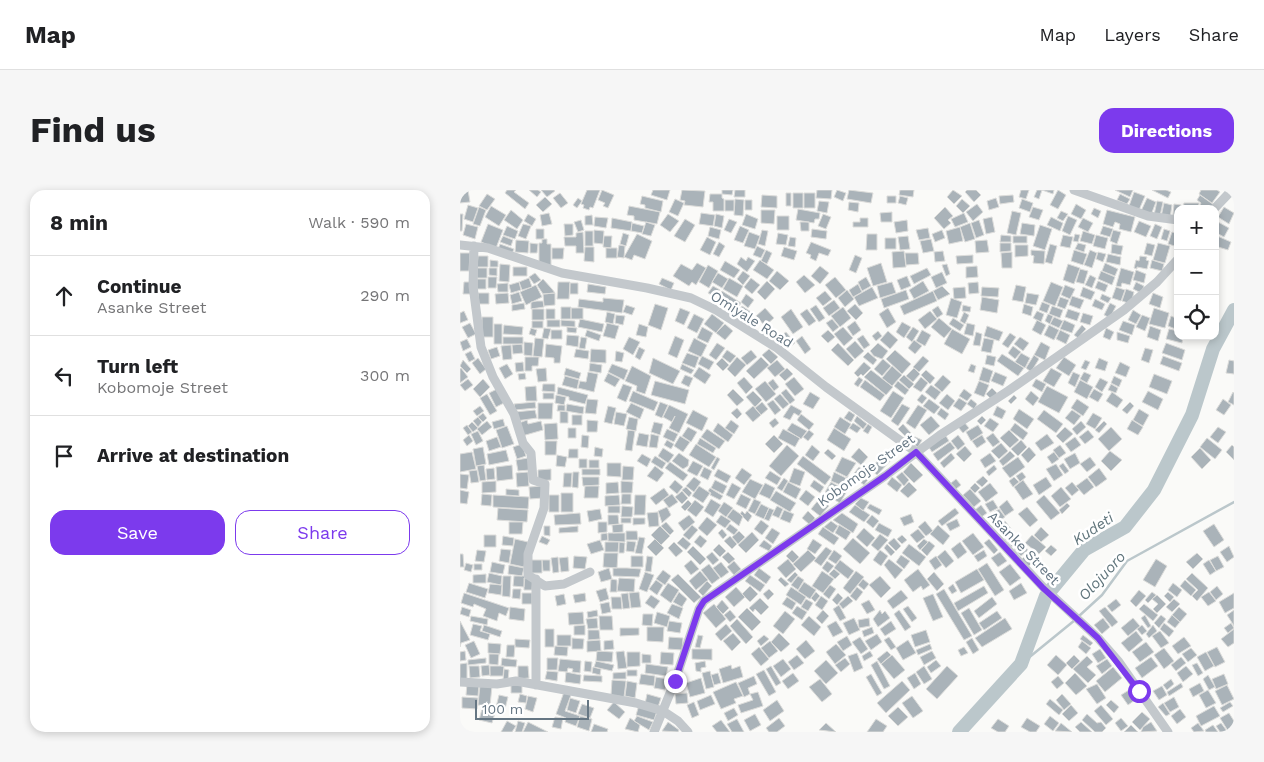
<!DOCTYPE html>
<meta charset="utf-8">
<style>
:root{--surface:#fff;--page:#f6f6f6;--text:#202124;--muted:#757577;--line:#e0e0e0;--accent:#7c3aed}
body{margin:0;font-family:"Work Sans",sans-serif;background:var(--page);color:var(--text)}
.controls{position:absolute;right:15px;top:15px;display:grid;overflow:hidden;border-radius:10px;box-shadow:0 2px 8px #0003}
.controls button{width:45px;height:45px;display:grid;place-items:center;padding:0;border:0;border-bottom:1px solid var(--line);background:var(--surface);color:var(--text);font:25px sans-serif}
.scale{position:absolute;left:15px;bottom:12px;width:114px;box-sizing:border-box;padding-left:5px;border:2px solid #657683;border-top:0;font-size:14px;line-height:18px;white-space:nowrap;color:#657683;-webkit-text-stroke:4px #fff;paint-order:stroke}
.stop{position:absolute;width:15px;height:15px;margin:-11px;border:4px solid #7c3aed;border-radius:50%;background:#fff}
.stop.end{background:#7c3aed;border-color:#fff;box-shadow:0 1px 5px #0008}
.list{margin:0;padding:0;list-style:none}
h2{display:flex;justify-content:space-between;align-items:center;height:65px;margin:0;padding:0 20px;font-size:21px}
h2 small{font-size:16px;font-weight:400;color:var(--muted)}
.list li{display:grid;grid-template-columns:32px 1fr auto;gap:15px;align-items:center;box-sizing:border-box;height:80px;padding:0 20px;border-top:1px solid var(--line)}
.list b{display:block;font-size:19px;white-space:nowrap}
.list p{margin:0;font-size:16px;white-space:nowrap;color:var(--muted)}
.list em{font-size:16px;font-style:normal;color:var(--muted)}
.actions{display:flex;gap:10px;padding:15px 20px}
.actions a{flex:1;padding:11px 0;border:1px solid var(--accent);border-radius:15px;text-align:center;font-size:18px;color:var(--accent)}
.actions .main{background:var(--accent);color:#fff}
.icon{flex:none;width:28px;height:28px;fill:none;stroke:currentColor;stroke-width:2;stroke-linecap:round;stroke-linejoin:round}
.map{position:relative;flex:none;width:774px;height:542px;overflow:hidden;border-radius:15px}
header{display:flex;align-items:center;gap:30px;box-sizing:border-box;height:70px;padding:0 25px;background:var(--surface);border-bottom:1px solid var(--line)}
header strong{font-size:24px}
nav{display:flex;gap:28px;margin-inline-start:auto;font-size:18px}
.intro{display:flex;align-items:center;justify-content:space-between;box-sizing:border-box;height:120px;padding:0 30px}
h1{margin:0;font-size:35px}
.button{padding:12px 22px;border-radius:15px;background:var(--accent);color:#fff;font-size:18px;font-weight:700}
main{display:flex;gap:30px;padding:0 30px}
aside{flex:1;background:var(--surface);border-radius:15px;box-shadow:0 2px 8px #0003}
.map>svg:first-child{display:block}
</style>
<header>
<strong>Map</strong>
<nav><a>Map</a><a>Layers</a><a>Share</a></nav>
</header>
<div class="intro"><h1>Find us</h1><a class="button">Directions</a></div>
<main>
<aside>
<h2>8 min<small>Walk · 590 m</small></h2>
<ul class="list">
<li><svg class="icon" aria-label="ahead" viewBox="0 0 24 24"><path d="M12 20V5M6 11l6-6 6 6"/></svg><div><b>Continue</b><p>Asanke Street</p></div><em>290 m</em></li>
<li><svg class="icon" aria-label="left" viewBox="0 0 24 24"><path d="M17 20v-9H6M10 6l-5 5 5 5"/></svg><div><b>Turn left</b><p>Kobomoje Street</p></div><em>300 m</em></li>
<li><svg class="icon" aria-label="arrive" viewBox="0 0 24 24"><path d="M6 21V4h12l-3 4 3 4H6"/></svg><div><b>Arrive at destination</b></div></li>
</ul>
<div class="actions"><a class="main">Save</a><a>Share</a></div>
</aside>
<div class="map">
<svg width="774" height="542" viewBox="0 0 774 542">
<rect width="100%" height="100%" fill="#fafaf8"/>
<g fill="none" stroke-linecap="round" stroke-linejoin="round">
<path stroke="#bbc7cb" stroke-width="2.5" d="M619 426 642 405 667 371 774 312
M561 474 615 430"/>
<path stroke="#bbc7cb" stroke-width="14" d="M499 542 561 474 586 406 624 360 665 337 694 300 732 225 753 159 774 120"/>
</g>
<path fill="#aab3b9" stroke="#dcdcda" d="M0 0H8L10 12 0 13Z
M47 0H56L54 2 69 13 65 19 45 3Z
M69 0H78L81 2 77 7Z
M81 0H94L95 1 87 7Z
M127 0H140L133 18 130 17 129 20 123 18 124 15 121 14Z
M142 0 154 5 148 18 143 16 145 13 138 10Z
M193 0H210L207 10 191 5Z
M222 0 245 1 243 17 224 15 225 11 220 10Z
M262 0H273L272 5 262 4Z
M275 0H285V7H274Z
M357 0H372L371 9 356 8Z
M377 0 386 3 383 11 374 7Z
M389 0 413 3 411 13 387 9Z
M440 0H454L453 7 439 5Z
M493 0 502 6 494 14 487 7Z
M507 0H516L521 5 514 12 505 2Z
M561 0H569L566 9 559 7Z
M577 0H594L593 4 582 0 579 9 574 7Z
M598 0 606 5 598 19 590 15Z
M655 0H673L670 7Z
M692 0H706L711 2 708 8Z
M741 0H757L760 2 752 13 739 4Z
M674 2 685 6 679 20 669 16Z
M100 3 108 13 101 18 93 8Z
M326 3H331V16H326Z
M333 3H343V18H333Z
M344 3H355V18H344Z
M27 4 35 9 27 20 19 16Z
M250 4H262V8L264 9V21H253V12H249Z
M660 4 670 9 667 14 657 10Z
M302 5 317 6V18L301 17Z
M553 5 554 12 540 14 539 6Z
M740 5 754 15 751 19 739 17 741 13 737 10Z
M182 6 203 11 201 22 185 18V15L180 14Z
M427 6H436V13H427Z
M440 6 448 8 446 15 438 13Z
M85 7 92 14 83 22 76 15Z
M118 8 122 11 117 18 113 15Z
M536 8 539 17 529 20 527 11Z
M687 8 696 12 691 25 681 21Z
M215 9 224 13 218 26 209 22Z
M275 9 284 10 283 26 274 25Z
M502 9 510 16 503 23 496 16Z
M562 9 573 13 570 22 559 18Z
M265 10H274V21H265Z
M285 10H292V20H285Z
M359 11 369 12 367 23 357 21Z
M697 11 703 12 700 26 694 25Z
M389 12 399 13 398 22 388 20Z
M704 13 712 15 710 28 701 27Z
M724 13H739L738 19H723Z
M517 14 523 22 513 31 506 22Z
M616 14 626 20 621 29 611 24Z
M714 14 721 15V19H718V26L713 25Z
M8 15 18 18 13 32 4 29Z
M31 16 46 25 39 36 25 27Z
M169 16 200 22 197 34 174 30V26L167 25Z
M19 17 26 20 20 36 13 34Z
M485 17 493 26 488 30 491 33 484 39 474 28Z
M573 17 583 20 579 30 569 27Z
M764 17 774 23 769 34 758 27Z
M634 18 641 21 638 28 631 24Z
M338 19 360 23 359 29H355L354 33 336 30Z
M51 20 63 30 57 39 44 30Z
M301 20H315L314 34 301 33Z
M647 20 675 27 671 42 659 39 660 34 655 32 653 37 643 34Z
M552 21 561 23 556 45 547 43Z
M601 21 608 24 603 31 597 28Z
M432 22V32H421L420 23Z
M89 23 92 34 82 36 80 25Z
M241 23 255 25 253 36 239 34Z
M504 23 508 32 495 37 491 29Z
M0 24H3L2 41H0Z
M68 24 76 29 72 36 64 31Z
M208 24 219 31 210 42 200 35Z
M256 24 264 26 262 38 254 36Z
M286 24 298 29 295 39 282 35Z
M363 24 371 27 366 39 358 36Z
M132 25 133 35H125V26Z
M317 26H329V40H317Z
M608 26 617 30 610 45 602 41Z
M135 27 148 28 146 38 134 36Z
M532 27 535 42 526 44 523 29Z
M591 27 603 33 600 41 587 35Z
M152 28 172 32 171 41 151 38Z
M400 28H408V37H393V32H400Z
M623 28 633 33 628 42 618 37Z
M225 29 235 35 225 52 214 46Z
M269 29 277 32 271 43 264 40Z
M121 30 124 40 118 42 114 32Z
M447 30 448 41 436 43 434 32Z
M519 30 524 45 516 48 511 33Z
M679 31 691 36 686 47 674 42Z
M186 32 195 35 191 46 182 44Z
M340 32H349V41H341Z
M758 32 769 38 764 47 755 42Z
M172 33 184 36 182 43 171 41Z
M510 33 515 49 505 52 500 37Z
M562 33 575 35 574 46 560 44Z
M6 34 18 37 15 49 3 45Z
M28 34 43 40 36 58 21 52Z
M63 34 71 36 66 49 58 46Z
M104 34H113V45L105 46Z
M695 34 702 37 697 49 690 46Z
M580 35 592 39 585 60 573 56Z
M47 36 58 41 55 49 43 45Z
M280 36 289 40 283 53 274 50Z
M643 36 653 39 650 47 640 44Z
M250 37 261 40 259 49 248 46Z
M500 37 503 51 489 54 486 41Z
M468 38 470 48 459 50 456 40Z
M76 39H84V49H76Z
M352 39 367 41 366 49 351 47Z
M704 39 710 41 707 51 701 49Z
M134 40 144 41 143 54 134 53Z
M302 40 308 41 305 56 298 54Z
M482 40 485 48 475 52 472 44Z
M653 40 661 42 657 54 650 51Z
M125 41H133V56H125Z
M623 41 635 45 632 54 620 51Z
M123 42 124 63H116V56H105L104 47H116V43Z
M289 42 300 46 295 59 284 56Z
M712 42 718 44V57L708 54Z
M163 43 169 45 166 56 160 54Z
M318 43 328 45 326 55 316 54Z
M177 44 192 51 185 69 174 65 172 70 164 67Z
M407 44H417V60H406Z
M615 44 620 45 618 52 613 51Z
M541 45 551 46V52H540Z
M603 45 613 47 610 58 600 56Z
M636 45 648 48 645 59 633 56Z
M755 45 771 52 768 60 755 56Z
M43 46 53 50 51 56 40 52Z
M144 46H152L151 58 143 57Z
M448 46 450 59 440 60 438 47Z
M553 46H567V53H553Z
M247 47 256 52 250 65 240 60Z
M330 47 336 48 335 57 328 56Z
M425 48H436V59H425Z
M82 49H87V54H91V76L79 74V53H82Z
M471 49 474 61 463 63 460 51Z
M56 50 69 51 68 63 55 62Z
M527 50 529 62 516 63 515 51Z
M259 52 265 56 259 67 253 64Z
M351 52 371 60 368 66 359 63 356 71 350 68 351 65 346 63Z
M70 53 78 54 77 63H70Z
M540 53H551V61L540 62Z
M618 53 626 55 624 62 615 59Z
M687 53 695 55 692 66 684 64Z
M698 53 710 56 705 73 693 70Z
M40 54 54 59 52 64 38 59Z
M590 54 597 56 592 74 585 72Z
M652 54 663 56 661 65 651 63Z
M159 55 165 56 164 68 157 67Z
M555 55H568V66L555 67Z
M297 56 305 60 301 68 293 65Z
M125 57H134V72L124 71Z
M324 57 337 61 334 70 321 66Z
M92 58H104L103 69H92Z
M146 58H157V68H146Z
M306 60 312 63 307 74 301 71Z
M571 60 585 61 584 74 573 73 574 66 571 65Z
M614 60 627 64 623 75 611 71Z
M630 60 637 63 632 78 624 75Z
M444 61 446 77 433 78 432 62Z
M483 61 485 71 475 72 474 62Z
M552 62V78H542L541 63Z
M638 62 646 64 643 72 636 69Z
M0 63H10L9 81H0Z
M445 63H458L459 74 446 75Z
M648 64 661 67 660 75 646 72Z
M395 65 402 68 396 83 389 80Z
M513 65V73L497 74 496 66Z
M18 66H28V77H17Z
M680 66 687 67 686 70 689 71 687 79 677 77V79L674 78 676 70 679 71Z
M281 67 286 71 288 67 295 71 287 82 277 74Z
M30 70 38 71V77H30Z
M300 70 314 80 307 89 293 80Z
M692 70 704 74 702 81 690 78Z
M265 71 280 80 274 88 260 80Z
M237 73 246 78 236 95 232 92 229 96 213 86 221 74 232 80Z
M421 73 427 92 413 96 407 78Z
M645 73 658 79 655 86 642 81Z
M40 74 50 75 49 92 39 91Z
M487 74 490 84 486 86 482 75Z
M608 74 620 78 614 94 603 90Z
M248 75 258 81 249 98 239 92Z
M360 76 369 83 360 94 351 86Z
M517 76 518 87 506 88V77Z
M53 77H67V86H53Z
M17 78H27V88H17Z
M29 78H37V86L29 85Z
M467 78 471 85 454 94 450 86Z
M661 78 674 82 670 95 662 93 661 97 656 96Z
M620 79 628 81 624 94 616 92Z
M676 80 686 84 684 93 673 90Z
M283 81 290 86 283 95 277 89Z
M317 81 329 91 320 100 309 91Z
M641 81 655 87 652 95 638 89Z
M482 82 487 93 476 98 471 87Z
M75 83 81 90 74 94 69 87Z
M258 83 268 89 262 98 252 92Z
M344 85 355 95 345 103 336 92Z
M630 85 636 88 632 98 625 95Z
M447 86 451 96 441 100 437 90Z
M28 87H37L36 98H28Z
M375 87 386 100 376 108 365 95Z
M406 87 411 96 402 101 398 92Z
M69 88 72 97 62 100 59 92Z
M202 88 214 93 211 100 199 94Z
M269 88 283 96 277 107 263 99Z
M291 88 300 95 292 104 284 97Z
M17 89H26V99H17Z
M83 89 92 99 95 103 83 104 77 95Z
M307 91 315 99 305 110 297 102Z
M463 91 469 101 454 109 449 100Z
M638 91 648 95 645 102 635 98Z
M4 92H11V104H3Z
M59 92 61 100 51 103 49 95Z
M98 92H110L109 109H97Z
M432 92 436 103 420 108 417 96Z
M518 92 519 103 509 104 508 93Z
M591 92 603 97 595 116 583 111Z
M676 92 684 96 681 103 673 99Z
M48 93V102H38L37 94Z
M110 93H118V104H110Z
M128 94 146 97 145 104 127 102Z
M398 94 402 102 393 107 389 100Z
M76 95 82 107 66 115 60 102Z
M556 95 566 97 563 112 552 110Z
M605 95 615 99 610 109 601 105Z
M253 96 260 100 255 107 248 103Z
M482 96 490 104 478 110 473 101Z
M412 97 418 108 399 116 394 107Z
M505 97 506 108 494 109 493 98Z
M522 97 539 98 538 107 521 106Z
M623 97 635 102 631 110 620 106Z
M656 97 665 100 661 111 652 108Z
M666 99 674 102 671 114 662 111Z
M387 100 394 109 385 117 378 108Z
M446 100 449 109 424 118 421 109Z
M262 101 281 113 275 122 256 111Z
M365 101 372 109 363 116 356 108Z
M473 101 477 111 444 125 440 116Z
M59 102 62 111 52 114 50 105Z
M18 103H29V114H19Z
M48 103 49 113 36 114 35 104Z
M95 103V115L84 116 83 104Z
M567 103 579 105 576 115 565 113Z
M693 103 703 107 700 118 689 114Z
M286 104 294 110 288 118 281 112Z
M642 104 651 108 648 113 640 109Z
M612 106 624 110 620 119 609 115Z
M522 107 539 110 537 123 520 120Z
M600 107 609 110 605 119 597 116Z
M143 108 164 110 162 123 118 117 119 109 143 112Z
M491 108 502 112 497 128 486 125Z
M635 109 645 114 642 120 632 116Z
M374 110 380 118 369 126 363 118Z
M77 111H83L84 117 71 119V112Z
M582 112 590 115 587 123 579 120Z
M64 113 65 119 52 121V115Z
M650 113 656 116 650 128 644 125Z
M195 114 208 118 201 140 188 135Z
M395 114 403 123 396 130 387 121Z
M564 114 573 117 571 126 562 123Z
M166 115 175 118 172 125 163 122Z
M356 115 365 128 359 132 350 119Z
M503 115 511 117 510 122 502 121Z
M282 116 294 124 288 133 276 125Z
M478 116 483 124 477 128 472 120Z
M592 116 603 120 600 128 589 124Z
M101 117H111V129H101Z
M383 117 391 128 380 137 371 126Z
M111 118H123V129H111Z
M220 118 230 122 224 135 215 131Z
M305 118 314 128 305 136 296 126Z
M428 118 436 132 427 138 419 124Z
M694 118 709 123 705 138 689 134Z
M72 119H84V130H72Z
M86 119H95V129H86Z
M331 119 343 137 333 144 321 127Z
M347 119 356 131 349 136 340 124Z
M608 119 620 123 617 131 605 127Z
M673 120 681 125 676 134 668 130Z
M4 121 8 130 0 133V123Z
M470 121 477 129 465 139 458 130Z
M577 121 584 124 581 132 573 128Z
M147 122 155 124 153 134 145 132Z
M504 122 509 125 505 134 500 131Z
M623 123 633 126 630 135 620 132Z
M234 124 244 129 237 143 227 138Z
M252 124 264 133 256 143 244 134Z
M588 124 593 126 590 134 585 131Z
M156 125 165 126 163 135 155 133Z
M682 125 690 128 685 141 676 137Z
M711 126 718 129V140L708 136Z
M22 127H33V147H22Z
M594 127 603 131 599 138 590 134Z
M479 128 492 139 484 148 471 137Z
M493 128 504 135 500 141 489 134Z
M120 129 144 134 142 142 118 137Z
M372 129 379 137 373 142 366 133Z
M87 130H100V137H87Z
M101 130 115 131V137L101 136Z
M577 130 586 135 581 145 572 140Z
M604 130 615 135 612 143 600 139Z
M72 131H83V138H72Z
M395 131 401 140 393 146 387 137Z
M663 131 675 135 672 145 659 140Z
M442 132 451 137 444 148 436 142Z
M10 133 16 144 8 148 2 137Z
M147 133 159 136 155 149 143 146Z
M507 133 515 135 513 146 504 144Z
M34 134H42V154H34Z
M179 134 188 137 186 147 176 145Z
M265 134 273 141 265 150 256 143Z
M44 135 63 137 62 145 43 144Z
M589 135 599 140 594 150 584 145Z
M622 135 626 139 618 148 614 145Z
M527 136 543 142 539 151 524 146Z
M690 136 701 140 698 151 687 147Z
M107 137 117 138 116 143 107 142Z
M242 137 253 143 248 153 237 148Z
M383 137 393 148 384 156 374 144Z
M453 137 459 141 452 152 446 147Z
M71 138 77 140 75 146 69 144Z
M84 138 91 139 88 149 82 148Z
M305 138 316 146 313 151 302 142Z
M646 138 654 142 650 150 643 147Z
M492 139 510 149 502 164 484 154Z
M709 139 718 141V146H723L722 153 706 149Z
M91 140H102V149H91Z
M127 140 141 145 139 151 125 146Z
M368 140 375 147 368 153 361 146Z
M462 140 471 145 465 156 456 151Z
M600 140 610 145 606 154 596 149Z
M418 141 422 146 416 151 412 146Z
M428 141 438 150 430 159 420 150Z
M326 142 335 153 327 159 319 147Z
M516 142 522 144 520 156 513 155Z
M657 142 670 146 668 153 657 150Z
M550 143 556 147 548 158 542 154Z
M107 145 119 146 118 157 106 155Z
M403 145 410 155 404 159 397 149Z
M215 146 224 150 217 168 208 164Z
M342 146 351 159 345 164 336 151Z
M43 147H63V154H43Z
M121 147 127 148 125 159 119 158Z
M169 147 180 152 173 165 163 159Z
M560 147 569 153 563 161 554 154Z
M75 148 84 149 82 167 73 166Z
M234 148 247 155 241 167 228 161Z
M524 148 534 150 531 163 521 161Z
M7 149 11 157 3 161 0 152Z
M454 150 462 156 455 164 448 158Z
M395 151 404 161 395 169 386 159Z
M64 152 73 153 72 166 64 165Z
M581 152 590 157 585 170 574 165Z
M257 153 265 158 256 170 249 165Z
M378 153 394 170 388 176 371 160Z
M418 153 428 161 422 169 414 166 410 161Z
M706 153 725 160 722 170 702 163Z
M62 154 63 163 53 164 52 155Z
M86 154 102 156 100 173H94V168L85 167Z
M51 155 52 169 43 170 41 156Z
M553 156 561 162 555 169 548 163Z
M37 157 40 166 31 169 28 160Z
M179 157 185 160 180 170 175 167Z
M685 158 693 160 689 173 681 170Z
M116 159 129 161 128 169 114 167Z
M131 159 146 160V173L130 172Z
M309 159 318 167 311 174 302 165Z
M267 160 276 166 270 173 262 167Z
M291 160 297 167 287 175 281 168Z
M435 160 451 174 442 184 426 169Z
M11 161 15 169 9 172 5 164Z
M156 161 164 163 162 172 155 171Z
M408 162 417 170 413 175 403 167Z
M227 163 239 167 235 178 222 173Z
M561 163 570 168 565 178 555 172Z
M542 164 564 178 558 186 537 171Z
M527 165 536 167 534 176 525 174Z
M574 165 579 169 571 182 566 178Z
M242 166 254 172 249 180 238 174Z
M463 166 469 171 459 182 453 177Z
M703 166 722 173 719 181 700 174Z
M65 167H79L78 176H72V181H65Z
M277 167 286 175 275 187 267 179Z
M301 167 309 175 294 189 286 181Z
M604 167 616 175 609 186 596 178Z
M18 168 26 179 20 184 12 173Z
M193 168 220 181 213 194 189 183Z
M262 168 269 175 263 181 256 174Z
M639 168 648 172 645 181 635 178Z
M423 169 431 176 422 186 414 179Z
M3 170 11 179 7 183 0 176Z
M317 170 325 179 315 187 307 178Z
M625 170 630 172 626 180 621 178Z
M769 170 774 171V184L766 183Z
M63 172 64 181 56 182 55 173Z
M404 172 411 178 403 186 401 184 398 187 394 183Z
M660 172 670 177 666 187 655 183Z
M130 173 142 175 141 183 129 181Z
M47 174 53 184 45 189 39 178Z
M152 174 168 180 164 190 148 182Z
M222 174 234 180 231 184 220 179Z
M511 174 516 176 514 183 508 181Z
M172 176 191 186 185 204 176 201 177 196 165 191Z
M432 176 442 185 432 196 422 188Z
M239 177 251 185 245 194 233 186Z
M523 177 533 181 529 193 519 190Z
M1 178 8 187 0 193V179Z
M86 178 87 191 78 192 76 179Z
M106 178 121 183 119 189 104 185Z
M327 178 333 184 325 191 319 185Z
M454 178 460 184 453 192 446 186Z
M591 178 602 184 594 197 583 191Z
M411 180 433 197 426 205 404 187Z
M466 180 475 188 470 194 461 185Z
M128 182 138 184 134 202 118 198 120 191 126 192Z
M535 182 547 187 543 196 531 191Z
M613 182 620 185 615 197 608 193Z
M624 182 631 185 627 193 620 189Z
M65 183 66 189 59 190 58 184Z
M148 183 160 189 155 197 144 191Z
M694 184 712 191 707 204 689 197Z
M225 185 233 188 229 197 221 193Z
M444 185 454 194 449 199 439 190Z
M483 185 491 192 482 202 474 195Z
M105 186 119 190 117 199 102 195Z
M654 186 662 190 659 197 651 193Z
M284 187 293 197 286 204 277 193Z
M334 187 344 199 335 206 325 194Z
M399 187 403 190 398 197 394 194Z
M461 187 468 193 461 202 453 197Z
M640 188 648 192 642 202 635 197Z
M8 189 13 195 5 201 0 195Z
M23 189 30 197 20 207 13 199Z
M313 189 319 197 314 201 308 193Z
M576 189 586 194 582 202 572 196Z
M405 190 425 205 420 211 400 197Z
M620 190 633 197 627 209 614 202Z
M195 191 229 200 225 214 191 205Z
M305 191 316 204 306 212 295 199Z
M438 191 449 200 445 205 434 196Z
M519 191 529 195 524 207 514 203Z
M83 194H95V202L82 201Z
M163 194 172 197 166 212 157 208Z
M651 194 658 198 656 203 648 200Z
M471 195 481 202 475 210 465 202Z
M76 196 77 211H66L65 197Z
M587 196 608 207 599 223 578 212Z
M98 197 128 205 125 214 109 210V207L97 204Z
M39 198 46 212 36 217 29 203Z
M532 198 537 203 531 209 526 204Z
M273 199 284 210 277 216 267 205Z
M326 199 335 210 330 214 321 203Z
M504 199 512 205 507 211 499 206Z
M634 199 643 204 638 212 629 207Z
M173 201 198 212 194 221 169 211Z
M293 201 302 210 295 217 286 207Z
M433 201 444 208 431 228 420 221Z
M571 201 579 208 573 216 565 209Z
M688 201 703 209 698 220 682 212Z
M350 202 360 208 353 219 343 214Z
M652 202 663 210 657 218 646 211Z
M773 202 774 203V215L768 212Z
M83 203H94V209H83Z
M27 204 37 221 30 225 20 208Z
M320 204 329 214 323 219 314 209Z
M462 204 467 208 462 214 457 210Z
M487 204 495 211 488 220 479 213Z
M96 205 106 207 104 215 95 213Z
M554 205 557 208 551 214 548 211Z
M499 208 507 213 501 221 493 216Z
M127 209 138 210 136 224 125 223Z
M469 209 480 217 474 224 463 216Z
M511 209 517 214 514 219 507 214Z
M617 209 629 217 623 226 611 218Z
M763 209 771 215 764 225 756 220Z
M313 210 321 220 315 225 307 214Z
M75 212 76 218 55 220 54 214Z
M200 212 208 215 202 228 195 225Z
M302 212 308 219 301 225 295 218Z
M670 212 674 216 667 224 662 220Z
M78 213H93L92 229H78Z
M171 213 184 219 180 229 166 222Z
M107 214 124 217 123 224 106 221Z
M442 214 450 218 438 236 431 231Z
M98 215H105V221H97Z
M209 215 228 224 219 243 209 238 215 226 212 232 203 227Z
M331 215 342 221 339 226 334 223 330 230 323 227Z
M458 215 467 220 455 239 446 233Z
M20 216 24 221 17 226 13 221Z
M148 216 156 218 152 234 144 232Z
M293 216 301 225 293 232 285 223Z
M537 216 546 221 542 229 533 225Z
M277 218 282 224 277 229 271 223Z
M481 218 489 224 485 230 477 224Z
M559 219 574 229 567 239 553 229Z
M679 219 689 225 683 236 673 230Z
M75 220 77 228 56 231 55 222Z
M233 220 248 228 242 241 226 233Z
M584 220 603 234 596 243 577 229Z
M612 220 621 226 614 235 605 228Z
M100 221 108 222V233H100Z
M389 221 395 225 391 232 384 228Z
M156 222 167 224 164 236 154 234Z
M23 223 27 228 23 232 18 227Z
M633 223 642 228 635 239 626 234Z
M341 224 354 234 349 240 337 230Z
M112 225H122V235H112Z
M397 226 407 234 403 239 394 231Z
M471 226 480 236 469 245 460 235Z
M522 226 526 230 521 235 517 231Z
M18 227 22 232 18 237 13 231Z
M169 227 178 229 176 241 166 239Z
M380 227 391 234 385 244 374 237Z
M315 228 319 233 313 238 309 233Z
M530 228 539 234 533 242 524 236Z
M43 229 45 236 34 239 32 232Z
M67 230 68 234 81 231 83 240 62 246 59 233Z
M127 230 138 231 137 242H127Z
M271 230 279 236 274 244 265 238Z
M672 230 683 237 678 245 667 239Z
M27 231 32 237 22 245 17 239Z
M621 231 626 237 617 245 612 239Z
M644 231 647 234 639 243 635 240Z
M12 232 18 238 13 242 8 236Z
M194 232 203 234 200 245 191 242Z
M504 232 509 238 503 243 498 237Z
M97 233 98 249 85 250 84 234Z
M258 233 273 245 268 252 253 241Z
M332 233 347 241 341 249 327 240Z
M393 233 401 238 397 243 389 238Z
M555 233 568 243 563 250 550 240Z
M408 234 412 237 408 244 403 241Z
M443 234 451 243 447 248 438 239Z
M7 235 12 242 8 245 3 238Z
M518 235 523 243 511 251 506 242Z
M47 236 54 254 42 258 36 240Z
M228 237 237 242 231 252 222 246Z
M605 237 613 244 603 253 596 246Z
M651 237 662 249 649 261 638 249Z
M758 237 766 242 758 253 750 247Z
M108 238H116V248H108Z
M374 238 391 249 384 261 367 250Z
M207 239 218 244 214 252 203 247Z
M247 239 265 251 259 259 241 247Z
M323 239 340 248 335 257 318 248Z
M168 240 175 241 172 261 165 260Z
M349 240 354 244 348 251 343 247Z
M549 240 559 250 550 258 540 248Z
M628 240 634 247 625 254 619 247Z
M18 241 23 251 16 255 11 244Z
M179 243 189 245 187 257 176 255Z
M533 243 540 252 533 257 526 248Z
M191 244 199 246 197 258 189 257Z
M587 244 594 253 581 261 575 253Z
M9 245 13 251 7 256 3 250Z
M122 245 129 246 128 258 121 257Z
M314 245 323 254 314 263 305 254Z
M498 245 505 254 498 260 491 251Z
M522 245 526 252 517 258 512 251Z
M220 246 230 252 223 262 214 256Z
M453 246 462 250 458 257 450 253Z
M486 246 489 251 472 262 468 256Z
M37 247 41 257 29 261 26 251Z
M615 247 621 255 611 262 605 254Z
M240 248 256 258 253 263 237 254Z
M747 248 762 260 755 269 740 257Z
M207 250 214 254 211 259 204 255Z
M561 250 567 257 558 266 551 259Z
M85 251H97L96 265H85Z
M490 252 495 258 478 271 473 264Z
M541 253 548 261 539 269 531 261Z
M62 254 66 266 57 269 53 257Z
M236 254 256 267 249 277 229 265Z
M327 255 339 266 321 286 309 276Z
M352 255 360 262 353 271 345 265Z
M600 255 606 263 599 268 593 260Z
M772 255 774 257V270L766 262Z
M505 256 512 264 504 272 496 264Z
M23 257 26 274 16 276 13 259Z
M135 257 143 259 142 267 134 266Z
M569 257 576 265 568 273 561 265Z
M203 258 214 265 208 273 198 266Z
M399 258 408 267 401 275 391 267Z
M740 258 751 270 742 279 731 267Z
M109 259H118V268H108Z
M368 259 376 266 372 270 364 263Z
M46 260 49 271 29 275 27 264Z
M550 261 555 266 543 276 539 271Z
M650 261 662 270 651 281 641 271Z
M12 262 16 279 0 282V264Z
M426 262 433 268 417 285 410 279Z
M594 262 599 269 592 274 587 267Z
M219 263 229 270 228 276 223 279 212 271Z
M491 263 495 268 484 278 480 273Z
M530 263 536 271 525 278 520 270Z
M615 263 620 273 610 279 604 269Z
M182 264 191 269 187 277 177 271Z
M97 265 107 267 105 277 96 276Z
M195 266 206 273 202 279 191 272Z
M343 266 371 287 365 295 337 274Z
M257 267 260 269 254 280 251 278Z
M382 267 396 273 387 287 375 281Z
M558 267 565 277 550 288 542 278Z
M630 267 636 275 627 282 620 274Z
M68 268 70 280 58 281 56 270Z
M119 269H127V278H119Z
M129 270H139V278H129Z
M233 271 243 276 237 286 227 281Z
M210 272 228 285 223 291 205 278Z
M147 273H161V287L147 286Z
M451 273 463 285 454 293 443 282Z
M603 273 609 281 605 284 599 276Z
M596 274 603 285 594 291 586 279Z
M24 275 26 290 20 291 17 276Z
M52 275 53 289 37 291 36 277Z
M534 275 537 279 529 286 526 282Z
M163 276 174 277 173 290H162Z
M195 276 204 283 197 292 187 286Z
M244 277 252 281 248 290 240 286Z
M399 277 411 286 404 295 392 286Z
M34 278 35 289 27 290 26 279Z
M282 278 292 285 284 295 275 288Z
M334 278 345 282 340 296 329 292Z
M639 278 647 289 636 297 628 287Z
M91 279V290L78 291V280Z
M122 279H140V285H122Z
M258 279 271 286 267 293 254 286Z
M17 280 19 292 11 293 9 281Z
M310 281 321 288 317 295 305 288Z
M68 282 69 296 57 297 56 283Z
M113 282H119L118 298 112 297Z
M374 282 386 288 383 296 371 291Z
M442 282 449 290 444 296 436 287Z
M562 282 566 287 560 292 556 286Z
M104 283H112L111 297H103Z
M0 284 9 285 7 299 0 298Z
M387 286 393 289 389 299 383 296Z
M523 286 528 291 522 297 516 292Z
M122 287H139V295L123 296Z
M234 287 241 292 234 302 226 296Z
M432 287 442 295 437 302 427 294Z
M554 287 559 292 553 297 549 291Z
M586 287 592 296 579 305 573 295Z
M324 288 328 291 322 301 317 298Z
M627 288 634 297 624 305 616 296Z
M290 289 303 295 295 309 282 302Z
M496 289 501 295 496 299 491 293Z
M215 290 223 297 217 304 209 297Z
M255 290 267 296 263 304 251 298Z
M354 290 364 297 360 303 350 296Z
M563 290 573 304 563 310 554 297Z
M36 291V302L22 303V292Z
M161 291 173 292 172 303H161Z
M158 292 159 303 146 304V293Z
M328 292 341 299 336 309 323 302Z
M371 292 387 301 380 313 364 304Z
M449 292 457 300 448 308 440 301Z
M612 292 619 300 612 306 605 298Z
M272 293 281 298 274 309 266 305Z
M305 293 315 298 310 309 299 304Z
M515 293 520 298 515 303 510 298Z
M530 293 538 303 526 312 518 302Z
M82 296 83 308 70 309 69 297Z
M125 296H139L138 308H124Z
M239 296 250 303 243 313 232 306Z
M226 297 232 303 229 307 222 300Z
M601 297 611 309 600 317 591 306Z
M204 298 209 305 196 315 190 308Z
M250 298 263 306 260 310 250 305 251 303 248 301Z
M46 299 59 300V306L46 305Z
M510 299 521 311 514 317 503 305Z
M0 300 9 302 7 314 0 313Z
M346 300 355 307 348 316 339 309Z
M222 301 228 308 222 314 215 307Z
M316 301 336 313 330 322 310 310Z
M101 303H113V322H101Z
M22 304 32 305 31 316 21 315Z
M162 304H171V314H161Z
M212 304 218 312 209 318 203 310Z
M281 304 291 309 286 319 276 314Z
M33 305 69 307 68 319 33 317Z
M89 305H99V322H89Z
M159 305 160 315 145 316V306Z
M175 305H186L185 325H174Z
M584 305 600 323 591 330 576 312Z
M360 308 369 316 360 326 351 319Z
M401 308 409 312 403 321 395 314Z
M251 309 261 315 253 327 244 321Z
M294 309 301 312 295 324 288 321Z
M228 310 232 314 225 321 221 317Z
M235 310 244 317 236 327 227 320Z
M533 310 538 318 530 322 525 314Z
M547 310 554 320 545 326 539 317Z
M264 312 273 318 266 327 258 321Z
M607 313 610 316 602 324 599 320Z
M301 314 309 318 304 329 295 325Z
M410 314 422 320 419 325 407 318Z
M395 315 410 325 404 332 389 322Z
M521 315 527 323 520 328 515 320Z
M148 316H160V323H148Z
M162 316 173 317 172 327H161Z
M317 316 323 319 319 328 312 325Z
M207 317 211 325 202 333 198 321Z
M567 317 578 330 570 337 558 324Z
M38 318 68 320 67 332 37 330Z
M309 318 314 320 309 331 304 329Z
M495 318 499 323 482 336 478 331Z
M140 319 142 329 129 332 127 321Z
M273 319 283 326 279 336 267 327Z
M539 319 545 327 536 333 530 325Z
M324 320 334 324 330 333 320 329Z
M282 321 285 324 287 321 292 326 288 332 280 324Z
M348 321 355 328 350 335 342 328Z
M198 322 199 336 189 337 187 323Z
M120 323 121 334 95 335 94 325Z
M382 323 398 334 393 343 373 330Z
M451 324 454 332 444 336 440 328Z
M148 325H158L159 334 148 335Z
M229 325 235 332 224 341 218 333Z
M261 325 271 331 265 338 256 332Z
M412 325 419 331 413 338 406 332Z
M247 327 257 335 247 346 238 338Z
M161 328H171V333H161Z
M173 328H185V334L173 335Z
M497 329 500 336 490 341 486 334Z
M301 330 309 336 302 345 294 339Z
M371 331 378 336 373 343 364 337Z
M465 331 473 341 466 346 458 337Z
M545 331 552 340 544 346 537 337Z
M49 332H63L62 344H49Z
M138 332H147V342L138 343Z
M206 332 214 341 210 345 201 336Z
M419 333 432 340 428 347 415 340Z
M163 334V342L153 343 152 335Z
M270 334 278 340 274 345 266 339Z
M754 334 764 350 754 357 743 341Z
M232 335 238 340 229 350 223 345Z
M379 335 391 342 386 350 375 343Z
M478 335 490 346 483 355 470 344Z
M84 336H90V346L84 345Z
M118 336V342L99 343V338Z
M200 336 210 346 201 355 191 345Z
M363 337 379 348 374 355 358 344Z
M581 337 589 345 581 352 574 345Z
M312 338 320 343 313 354 305 348Z
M404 338 415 348 407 357 396 347Z
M262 339 267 345 263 349 258 343Z
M458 339 465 347 457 353 450 345Z
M166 341H177L178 350H166Z
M279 341 285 347 278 354 272 347Z
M292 342 299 350 286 363 278 355Z
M551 342 559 351 552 357 544 348Z
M147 343 148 350 141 351V344Z
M148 343H165V352L148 351Z
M513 343 524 357 513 365 502 351Z
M420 344 428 350 418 361 411 355Z
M24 345H36V357H24Z
M240 345 247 351 241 358 234 352Z
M442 345 447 350 442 354 437 349Z
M572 345 586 357 579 364 565 353Z
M43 346 54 348 53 356 42 355Z
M82 346 90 350 87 355 79 352Z
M270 346 277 354 272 359 264 351Z
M179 347 185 348 182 364 175 363Z
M223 347 231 354 226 360 217 353Z
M393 348 410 363 400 374 383 359Z
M434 348 441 356 436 361 428 353Z
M55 349 68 352 64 377 50 374Z
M195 349 204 358 196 366 187 357Z
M353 349 362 355 355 364 347 359Z
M464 349 468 352 460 360 457 356Z
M529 349 538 360 534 364 524 353Z
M140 350 144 360 131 364 127 354Z
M304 350 312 356 309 361 299 356Z
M167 351 176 352 174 362 166 361Z
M469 351 475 356 467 366 461 360Z
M145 352H159L158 362H145Z
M159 352 165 353 164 363H159Z
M214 352 223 361 216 367 208 358Z
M500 352 507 362 498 369 491 359Z
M561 352 568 360 561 366 554 359Z
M259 354 266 361 260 367 253 360Z
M427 354 435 362 431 366 424 358Z
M449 354 466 367 459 376 442 363Z
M591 355 597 360 591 366 585 361Z
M233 356 246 369 240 375 227 362Z
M769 356 774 367 767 372 760 362Z
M366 357 372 361 361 376 354 371Z
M41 359 51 360 49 373 39 371Z
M17 360 26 361 24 372 15 371Z
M332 360 339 367 333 373 326 366Z
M348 360 356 368 341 382 333 374Z
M374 360 382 366 376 374 368 369Z
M420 360 428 366 421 376 413 370Z
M485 360 494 371 486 378 477 367Z
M524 360 527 366 518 372 514 366Z
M252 362 259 370 253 375 246 367Z
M268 362 275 369 269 374 262 367Z
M540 362 547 371 538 377 531 368Z
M569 362 576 369 569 376 562 369Z
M144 363H158L157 378 143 377Z
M737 363 743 369 733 379 726 372Z
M0 364H3L4 377H0Z
M441 365 450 371 444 379 436 372Z
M114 366 127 367 125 379 113 378Z
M171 366H183V377H171Z
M187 366 193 367 191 382 185 381Z
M476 366 482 375 475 380 469 371Z
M758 366 764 377 756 381 750 370Z
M98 367 99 382 93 383 91 368Z
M108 367 109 381 101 382 99 368Z
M328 369 336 379 326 388 317 378Z
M429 369 443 380 435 389 424 375Z
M696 369 707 376 695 397 683 390Z
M70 370H82V383H70Z
M82 370H90V381H83Z
M231 370 239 379 231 385 224 376Z
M380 370 394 381 388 389 374 378Z
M749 370 756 381 750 385 743 374Z
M274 371 281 379 274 385 267 377Z
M367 371 374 376 368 383 362 378Z
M32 372 45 375 43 384 30 382Z
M261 372 269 382 261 388 253 378Z
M6 373 13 375 11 382 4 380Z
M527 373 544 400 535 406 518 379Z
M14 374H22V380H14Z
M249 374 260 388 252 394 241 380Z
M550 374 561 388 550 396 539 382Z
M49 375 64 378 62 386 48 384Z
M149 378 152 389 141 392 138 382Z
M153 378H167L181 379 179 387 153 386Z
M299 378 311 387 306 394 294 385Z
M374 379 380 384 375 389 369 384Z
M458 379 470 395 463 400 461 396 453 402 444 390Z
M517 379 524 390 501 403 495 392Z
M203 380 211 386 205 395 196 389Z
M240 381 248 390 236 400 229 391Z
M362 381 374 389 363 403 352 396Z
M396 381 404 387 390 404 383 398Z
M185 382 194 385 187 402 179 399Z
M335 382 338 385 331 393 327 390Z
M474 382 484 394 477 401 467 389Z
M29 383 42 386 41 395 27 392Z
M732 383 748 398 737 411 732 406 738 400 726 389Z
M26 384V393H13V385Z
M218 384 241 407 234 413 211 390Z
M290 385 305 395 300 402 285 391Z
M43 386H51L50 407 42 406Z
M54 386H65L64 397 53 396Z
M338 386 344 390 338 400 331 395Z
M420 386 431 398 421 408 409 395Z
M321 387 329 394 325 397 318 390Z
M64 388H73L72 400H64Z
M159 388 175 389 174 402 157 401Z
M151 389 157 390V402H150Z
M403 389 409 394 404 400 398 395Z
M196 390 203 395 197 405 189 399Z
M725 390 736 400 731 406 720 396Z
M247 391 252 396 243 406 238 401Z
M344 392 356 400 350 409 338 401Z
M9 393 28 399 25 408 6 402Z
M208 393 219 400 211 413 200 405Z
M561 393 567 403 554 410 549 401Z
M713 393 722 400 717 407 708 400Z
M30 394 42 395 41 405 28 403Z
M493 394 497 401 492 404 488 398Z
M370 395 376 399 369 409 363 404Z
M290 396 298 404 290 412 282 404Z
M524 396 528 403 498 421 494 413Z
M757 396 763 404 756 410 750 402Z
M276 397 285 407 274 417 265 407Z
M331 397 346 407 341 415 326 405Z
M397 397 403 402 396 411 390 406Z
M146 398 149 409 140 412 136 401Z
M53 399H61L60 409 52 408Z
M309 399 314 404 308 410 303 404Z
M484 399 512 446 504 450 476 404Z
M441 400 448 408 433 419 427 411Z
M679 400 686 406 676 417 670 411Z
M179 402 181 417 171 418 169 403Z
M219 402 227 409 222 417 213 412Z
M356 402 360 406 355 412 351 408Z
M692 402 696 405 688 413 685 410Z
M708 402 714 407 710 412 704 406Z
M749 402 756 411 748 416 741 407Z
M4 403 49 418 46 426 39 423 37 431 23 426 26 419 14 414 13 417 1 413Z
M62 403H72V414H62Z
M125 403 126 411 115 413 113 405Z
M168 403 170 418 163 419 161 404Z
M378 403 383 408 377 415 372 410Z
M774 403V418L765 423 759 412Z
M104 404 106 414 97 416 95 406Z
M473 404 483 427 473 431 463 408Z
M191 405 200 411 194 419 185 413Z
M697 405 706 414 697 423 693 419 698 414 692 409Z
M361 406 368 411 362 420 355 415Z
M388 406 393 411 383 419 379 414Z
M151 407H161L162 419H152Z
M327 407 336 413 332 420 322 414Z
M532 407 537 414 519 428 514 421Z
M300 408 309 417 301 425 295 419 293 422 289 418Z
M346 409 353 413 348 421 341 417Z
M656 409 661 415 652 422 647 416Z
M714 409 720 414 712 422 706 417Z
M262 410 269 418 263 424 256 417Z
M409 410 415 420 407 424 401 414Z
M149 412 151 422 142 424 140 414Z
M212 414 223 418 219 429 207 423Z
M254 414 266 429 256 438 243 423Z
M684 414 698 425 693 431 679 419Z
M379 415 386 428 380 431 373 419Z
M337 416 347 422 342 430 332 423Z
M448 416 457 428 452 432 443 419Z
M2 417 11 420 9 427 0 424Z
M50 417 65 419 64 431 49 429Z
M645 417 658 432 652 437 639 421Z
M719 417 727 424 720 432 712 425Z
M287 418 301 432 292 441 278 427Z
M509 418 522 440 514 445 501 423Z
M137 420 138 426 128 428 127 422Z
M270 420 276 427 270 432 264 425Z
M363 420 369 426 362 434 356 428Z
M420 420 422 424 425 421 430 428 418 437 413 429Z
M439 420 451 437 445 441 434 424Z
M774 420V436L767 425Z
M325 421 335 429 323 444 313 436Z
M537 421 542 428 524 440 519 433Z
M123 422 124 434 109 435 108 423Z
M197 422 210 426 207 437 194 433Z
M183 424H193L192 436 182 435Z
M685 425 691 436 688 438 681 428Z
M701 425 706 429 699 438 694 433Z
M712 425 720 432 715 438 707 432Z
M11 426 28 429 27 435 10 431Z
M139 426H152L153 440H140Z
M349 426 361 437 354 446 341 435Z
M137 428 138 438 128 439 126 429Z
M394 428 400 440 389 445 383 433Z
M409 428 410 436 399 438 398 430Z
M545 428 552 439 522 457 515 448Z
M643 428 650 437 642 444 634 435Z
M673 428 680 436 668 446 661 438Z
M277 429 293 447 286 454 270 436Z
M0 431 10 450 1 453 0 457Z
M209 431 222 433 220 443 207 441Z
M376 431 383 442 373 447 367 436Z
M431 431 436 439 425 446 420 439Z
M704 433 714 441 709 447 700 439Z
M771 433 774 438 768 443 764 438Z
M13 434 22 436 20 441 30 444 28 450 10 445Z
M266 434 272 441 261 451 255 444Z
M24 435 42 441 40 447 22 441Z
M125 435V445H114V436Z
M682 435 687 441 682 445 677 439Z
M693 435 697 441 689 448 686 444Z
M187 437H204L203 452 187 451Z
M412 437 414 443 404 447 402 441Z
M160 438H179V445L160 446Z
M85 439H94V457H85Z
M774 439V453L768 457 761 449Z
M128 440H139L140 449 128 450Z
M466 440 470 452 455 457 451 445Z
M676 441 683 450 669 462 661 453Z
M700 441 709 453 701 458 692 446Z
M273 443 281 452 272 461 263 451Z
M319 443 330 454 321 462 311 452Z
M417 444 422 452 411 460 405 451Z
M97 445H111V456H97Z
M238 445 243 446 240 458 235 457Z
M304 445 309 449 301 456 297 451Z
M623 445 633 453 630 456 620 449Z
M387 446 392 455 383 461 377 452Z
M209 447 223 448 222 460 208 459Z
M400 447 408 459 401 464 392 452Z
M429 447 436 457 431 460 424 450Z
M724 447 731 456 718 464 712 456Z
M112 448 124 449 123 459H112Z
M512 448 519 460 513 464 506 452Z
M55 449 70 450 69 458 55 457Z
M140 450 141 461 127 462V451Z
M153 450 154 459 144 460V451Z
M346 450 355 461 345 469 336 459Z
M448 450 456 463 443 470 436 458Z
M14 451 20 464 11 468 5 455Z
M310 451 318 461 309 468 301 458Z
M622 451 631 458 626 464 618 457Z
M686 452 694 462 680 472 672 462Z
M28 453 41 454 40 464 28 463Z
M376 454 386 465 375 474 366 462Z
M470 454 472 459 458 465 456 460Z
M47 455H55L54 467H46Z
M95 456 108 457 107 466 94 465Z
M299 457 309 469 301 476 291 464Z
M504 457 508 463 501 466 498 460Z
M757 457 765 472 755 477 747 462Z
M704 458 714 471 704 479 694 465Z
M731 458 737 465 728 472 722 464Z
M232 459H252V470L232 469Z
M640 459 646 468 638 473 632 464Z
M5 461 6 470 0 471V462Z
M137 461 153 462 152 472 136 471Z
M164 461 167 478 158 479 156 462Z
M410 461 413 466 404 471 402 466Z
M427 461 431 465 421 474 417 469Z
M472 461 476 468 464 475 460 467Z
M167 462H180V476L167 477Z
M201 462 214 463 213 475 200 474Z
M746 462 754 476 745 481 737 467Z
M397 463 403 478 394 482 388 466Z
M29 464H39L38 475 29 474Z
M182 464 191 465V473H182Z
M337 465 344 473 334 480 328 472Z
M432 465 445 480 434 489 421 474Z
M596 465 607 475 598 485 587 475Z
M614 465 620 471 612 479 606 473Z
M627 466 633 472 627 477 636 485 628 493 613 479Z
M691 467 698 476 682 488 675 478Z
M721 467 726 473 716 481 711 475Z
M26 468V473L8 475V470Z
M42 468 57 470 56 477 41 476Z
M87 468H98L97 480H87Z
M385 468 390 474 381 482 375 475Z
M100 469 121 471 120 483 112 482 113 479 108 478 107 482 98 481Z
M323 469 331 479 321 487 313 476Z
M647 469 652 476 642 484 636 476Z
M366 470 378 483 366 494 354 481Z
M476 470 481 476 471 483 467 477Z
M125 471 132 472 131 482 124 481Z
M136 471 154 475 152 481 134 477Z
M245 471 246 477 241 478V482L236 481 235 473Z
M417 471 430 496 424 499 411 475Z
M7 473V491H0V474Z
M737 473 743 483 738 486 732 475Z
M186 474 208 477 206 486 185 483Z
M29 475 30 485 22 486 21 476Z
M271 475 272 479 280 476 283 487 263 493 259 479Z
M9 476H19L20 487 10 488Z
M30 476H44L43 486H30Z
M58 476H68L69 488 58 489Z
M311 476 321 493 316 496 306 479Z
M464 476 472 489 464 494 456 482Z
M487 476 498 486 477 509 466 499Z
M726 476 733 484 723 492 717 483Z
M133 477 141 479 140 485 132 483Z
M653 477 662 488 645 502 636 491Z
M44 479 49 480 48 491H43Z
M167 480H177V486H167Z
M304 480 316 502 309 506 296 484Z
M87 481 98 482 97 491 85 489Z
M250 481 254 497 246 499 242 483Z
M106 482 121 485 120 494 105 492Z
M166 482V489H153V483Z
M258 483 261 493 254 495 251 485Z
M333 483 339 491 328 499 322 491Z
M455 483 461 494 454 499 447 488Z
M615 483 627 496 616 505 605 493Z
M181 484 195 486 194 496 179 494Z
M411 484 422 503 417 506 406 487Z
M764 484 768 494 756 499 752 489Z
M124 485 142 486V492L123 491Z
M748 485 755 497 749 500 743 489Z
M294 486 297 494 288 498 290 504 284 507 278 493Z
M598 486 604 493 597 499 591 492Z
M196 487 207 489 205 500 194 498Z
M241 488 245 503 230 507 226 493Z
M360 489 372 504 362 512 349 497Z
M711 489 714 494 707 500 703 495Z
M152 490 166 491 164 507 151 505Z
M167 491 177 493 175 508 165 506Z
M442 491 450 500 426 523 417 513Z
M276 492 283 506 274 509 276 513 261 519 253 502Z
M7 493 19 494 18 506 6 505Z
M721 493 723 497 709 506 707 502Z
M740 493 744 501 733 507 729 499Z
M637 494 646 508 637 514 626 499Z
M20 495 32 496 30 516 18 515Z
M51 495H62V503H51Z
M767 495 774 509 762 515 755 501Z
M702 496 707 505 699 510 693 501Z
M669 500 675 510 668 515 661 505Z
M748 500 756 513 746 518 739 505Z
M104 502 111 505 105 521 120 526 116 536 105 532 106 528 96 524Z
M298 502 303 516 281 523 278 515 293 510 290 504Z
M227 503 228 513 216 514 215 504Z
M60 504 67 506 66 513 58 512Z
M187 504 201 508 198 517 185 514Z
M602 504 611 514 604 520 596 510Z
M39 505 48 507 45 519 36 517Z
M251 505 255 514 240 520 237 511Z
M68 506 77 508 73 522 65 519Z
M452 506 463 521 453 528 442 513Z
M2 507 18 508 17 519 2 518Z
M714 507 719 517 710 522 704 513Z
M110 508 120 511 116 523 107 520Z
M590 509 603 520 599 525 586 514Z
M317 510 324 521 310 531 303 520Z
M651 510 659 517 654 523 646 515Z
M154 512 165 522 159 529 147 520Z
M234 512 239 525 232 528 227 515Z
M770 512 773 516 763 522 760 518Z
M703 513 710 524 706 526 698 517Z
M122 514 134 518 130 528 118 524Z
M179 515 197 521 194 530 176 525Z
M611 515 618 523 609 531 602 524Z
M641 515 653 529 646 535 634 521Z
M754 516 760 526 741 536 736 526Z
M438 517 448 527 438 536 428 526Z
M274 518 278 525 268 531 264 523Z
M22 519 35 523 32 533 19 530Z
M720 519 726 527 717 534 711 526Z
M682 522 690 529 680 540 672 532Z
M769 523 774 531V537L768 541 760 528Z
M295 524 301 535 290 541 284 530Z
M627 524 637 533 641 532 646 538 642 542H635L622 530Z
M120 526 132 529 129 541 117 537Z
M177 526 193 532 189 540 174 531Z
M590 526 599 533 593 541 584 534Z
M95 527 103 528 101 539 92 537Z
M170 528 180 535 178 542 165 539Z
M319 528 325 536 317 542H309L306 538Z
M567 528 580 536 576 542H570L561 537Z
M661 528 668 536 661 541 655 533Z
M277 529 284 542H272L267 534Z
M416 529 427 536 423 542H407Z
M538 529 549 536 545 542H538L531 538Z
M261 530 270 542H257L252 536Z
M47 531 56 536 52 542H41Z
M58 531 65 533 62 542H55Z
M68 532 88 542H63Z
M208 532 219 540 218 542 202 541Z
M621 532 632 542H620L615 537Z
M691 532 697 541 681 542 683 537Z
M366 533 376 542 359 540Z
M601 533 612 542 595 541Z
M738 533 744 541 734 542 731 538Z
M761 533 767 541 766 542H760L756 536Z
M134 534 148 539 147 542H131Z
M671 535 678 542H664Z
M753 535 758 542H746L745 540Z"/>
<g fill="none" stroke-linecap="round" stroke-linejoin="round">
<path stroke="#c3c8cc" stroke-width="9" d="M614 0 688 26 718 30
M754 19 772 0
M0 55 28 58 102 83 187 98 231 108 256 120 317 158 366 197 456 262 583 397 638 448 659 472 708 542
M14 56 13 96 21 157 33 187 54 224 63 253 71 263 73 290 85 294 84 318 68 364V385L85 396 104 394 130 382
M76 389V495
M0 492 37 494 56 491 176 513 203 521 218 531 228 542
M194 542 215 491 239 419 244 411 425 286 480 245 548 201 664 120 697 92 718 69"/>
</g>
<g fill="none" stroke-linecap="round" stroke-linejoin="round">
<path stroke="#7c3aed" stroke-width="6" d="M215 491 239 419 244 411 425 286 456 262 583 398 638 448 679 501"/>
</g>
<g text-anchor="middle" stroke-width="5" stroke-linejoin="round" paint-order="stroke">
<g font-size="14" fill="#657683" stroke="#fff">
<text transform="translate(292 129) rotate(32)" y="5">Omiyale Road</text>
<text transform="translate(406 280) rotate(-35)" y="5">Kobomoje Street</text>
<text transform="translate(564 358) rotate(46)" y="5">Asanke Street</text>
</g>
<g font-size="15" font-style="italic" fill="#60757c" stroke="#fff">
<text transform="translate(633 339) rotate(-34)" y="5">Kudeti</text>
<text transform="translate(642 386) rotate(-47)" y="5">Olojuoro</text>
</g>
</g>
</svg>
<div class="controls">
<button>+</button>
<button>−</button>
<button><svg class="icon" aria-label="locate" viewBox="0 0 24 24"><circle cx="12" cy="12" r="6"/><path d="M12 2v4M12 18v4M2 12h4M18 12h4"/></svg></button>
</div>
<div class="scale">100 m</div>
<div class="stop" style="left:679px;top:501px"></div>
<div class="stop end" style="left:215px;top:491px"></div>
</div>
</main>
